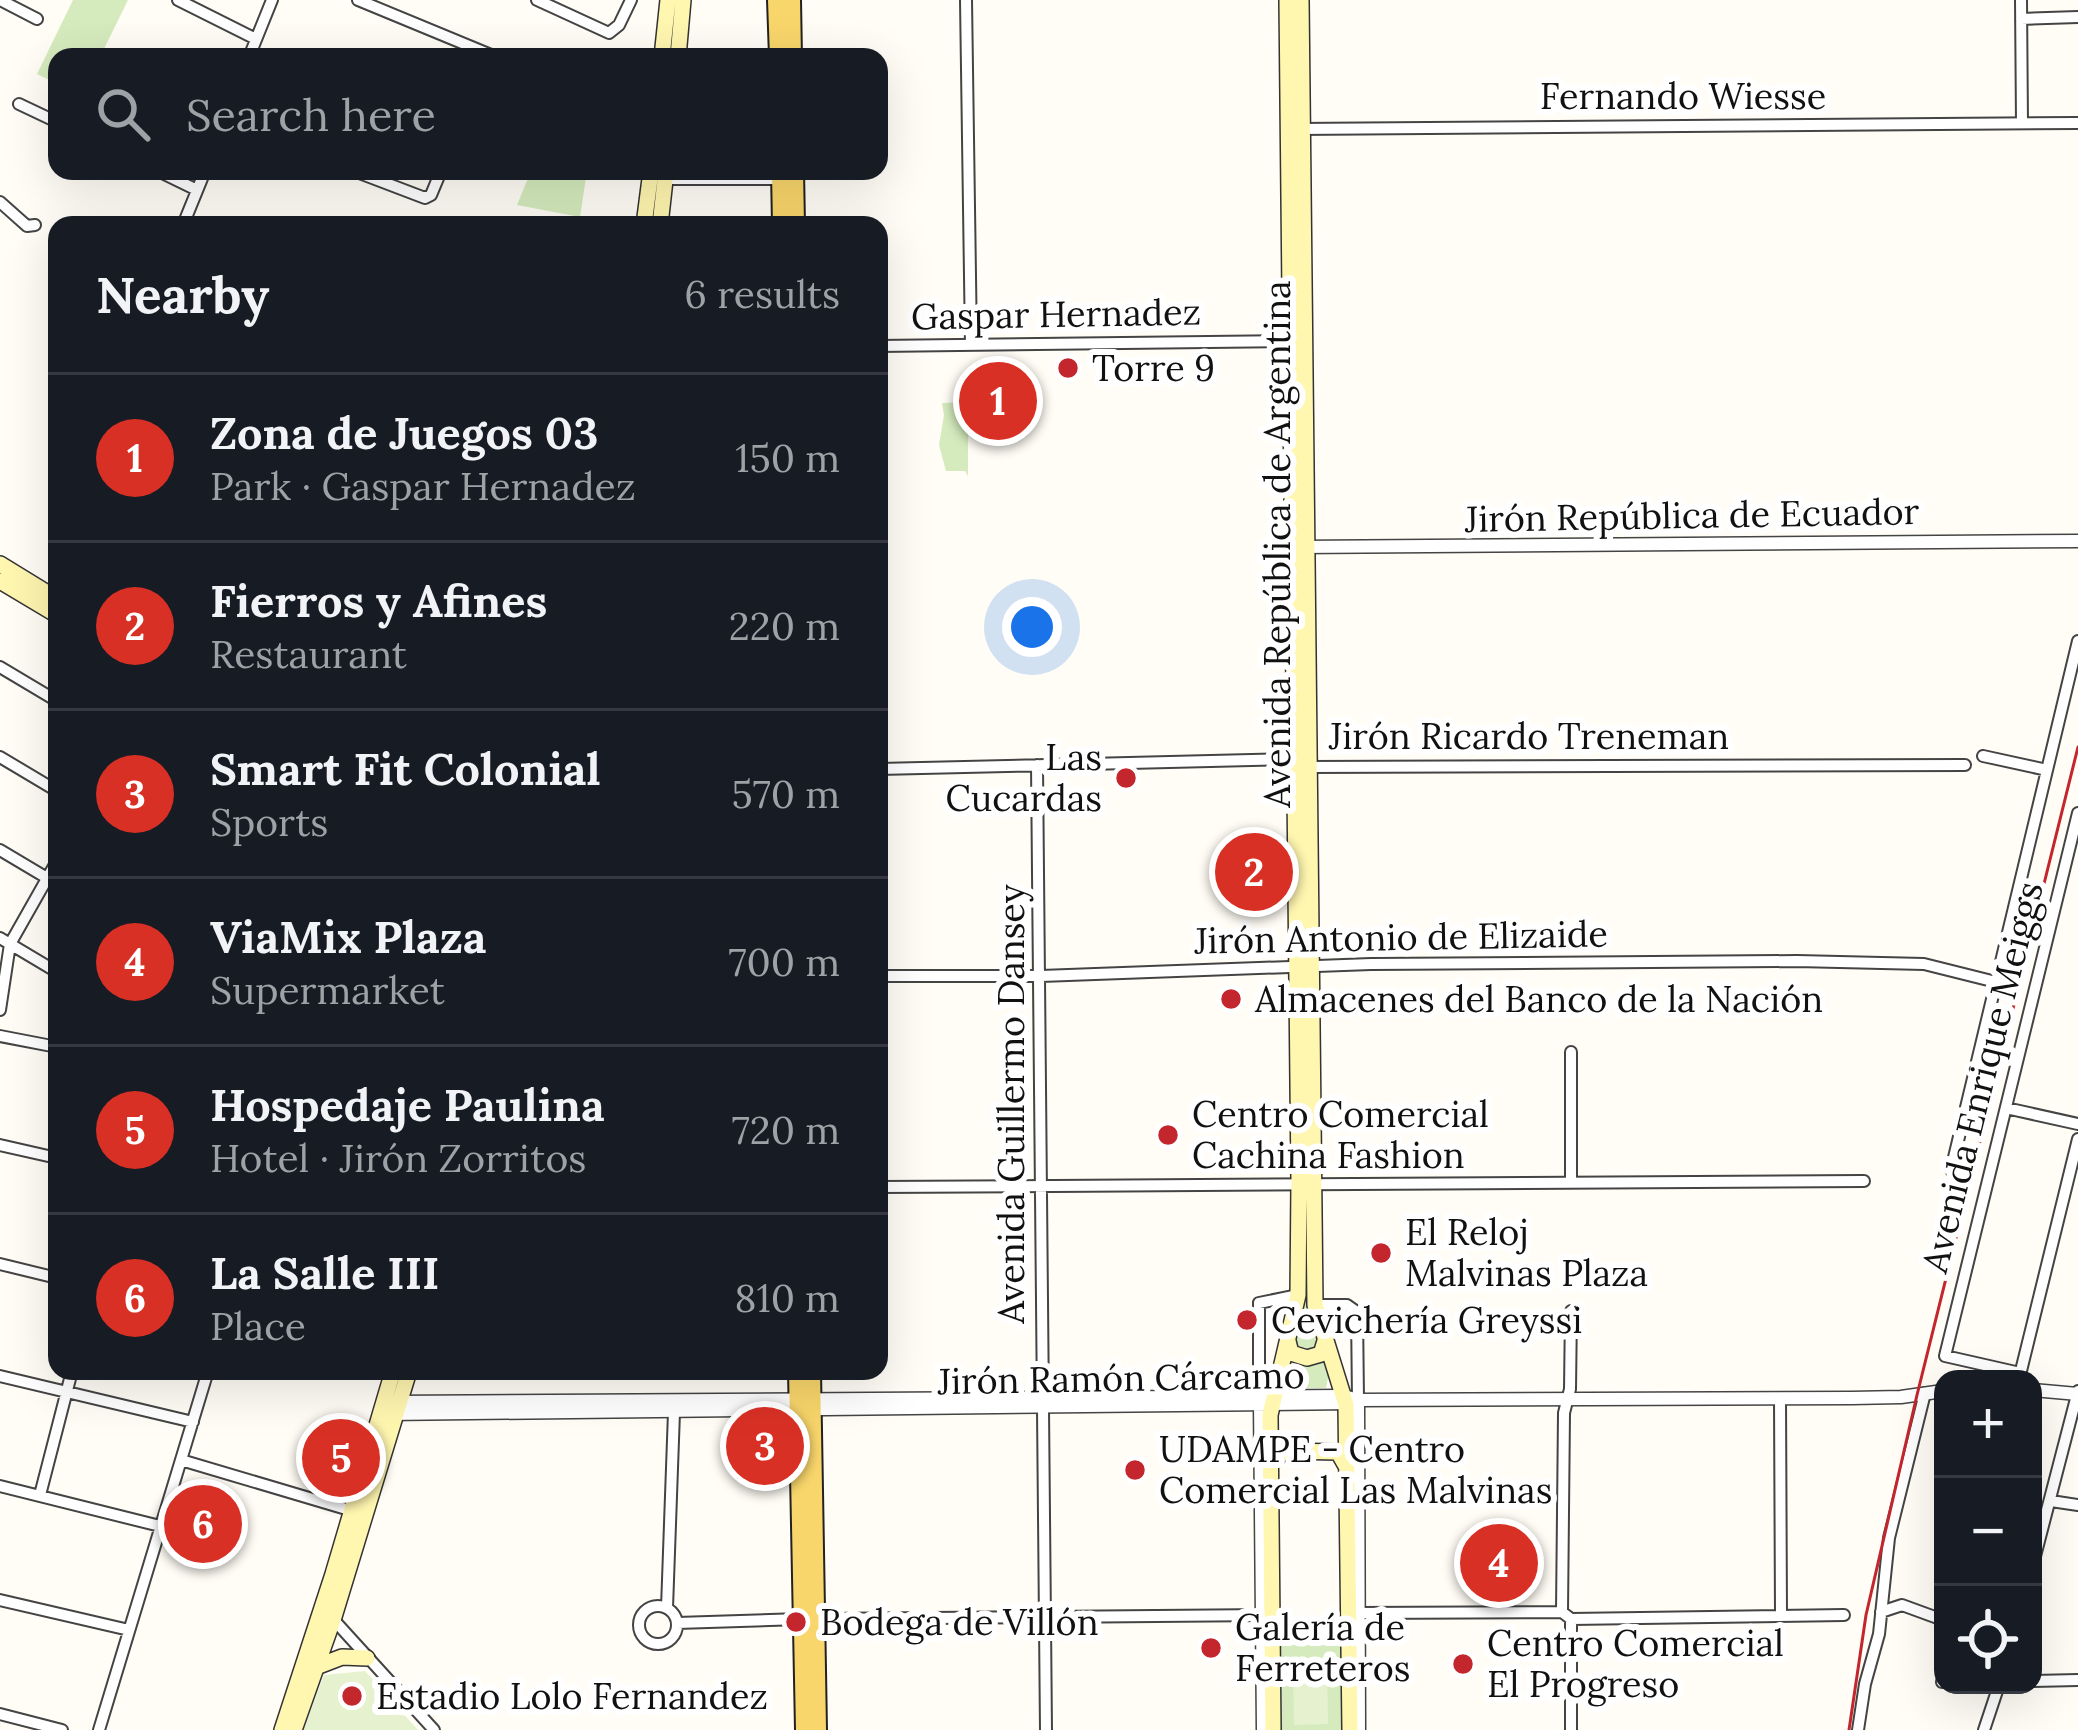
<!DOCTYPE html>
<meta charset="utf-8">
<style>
:root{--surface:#171b24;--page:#20242c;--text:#f1f3f6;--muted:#9ea1a6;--line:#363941;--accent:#d93025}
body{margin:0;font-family:Lora,serif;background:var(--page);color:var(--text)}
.controls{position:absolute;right:36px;bottom:36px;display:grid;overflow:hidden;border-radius:24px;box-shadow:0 12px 48px #0002}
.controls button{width:108px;height:108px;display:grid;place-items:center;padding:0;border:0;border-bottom:3px solid var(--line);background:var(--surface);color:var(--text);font:60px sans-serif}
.you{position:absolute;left:1032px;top:627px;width:42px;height:42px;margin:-30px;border:9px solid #fff;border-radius:50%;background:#1a73e8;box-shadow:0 0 0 18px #1a73e833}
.badge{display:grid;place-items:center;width:78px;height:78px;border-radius:50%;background:var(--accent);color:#fff;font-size:39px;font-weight:700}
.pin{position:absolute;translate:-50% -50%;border:6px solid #fff;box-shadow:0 3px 12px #0006}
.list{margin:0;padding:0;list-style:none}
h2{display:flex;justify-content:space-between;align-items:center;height:156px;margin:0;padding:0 48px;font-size:51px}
h2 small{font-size:39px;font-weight:400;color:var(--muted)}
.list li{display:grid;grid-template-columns:78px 1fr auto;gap:36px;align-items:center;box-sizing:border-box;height:168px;padding:0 48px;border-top:3px solid var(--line)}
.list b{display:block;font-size:45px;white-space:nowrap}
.list p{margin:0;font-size:39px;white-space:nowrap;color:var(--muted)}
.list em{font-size:39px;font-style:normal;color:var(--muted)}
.icon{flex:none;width:66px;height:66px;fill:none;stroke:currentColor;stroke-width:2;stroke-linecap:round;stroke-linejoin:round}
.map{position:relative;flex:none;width:2078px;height:1730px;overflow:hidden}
.search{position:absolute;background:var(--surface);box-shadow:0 12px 48px #0002;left:48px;top:48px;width:840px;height:132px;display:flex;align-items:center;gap:30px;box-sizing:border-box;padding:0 42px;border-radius:24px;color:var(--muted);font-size:45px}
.panel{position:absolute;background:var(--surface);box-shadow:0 12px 48px #0002;left:48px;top:216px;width:840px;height:1164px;border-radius:24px}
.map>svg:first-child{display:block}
</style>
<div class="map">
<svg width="2078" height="1730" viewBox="0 0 2078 1730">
<rect width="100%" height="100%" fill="#fffdf5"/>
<path fill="#d5ebbd" d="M73 0H128L100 57H57V84L37 74Z
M531 171H587L580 217 517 205Z
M968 402V476L965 471H946L939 445 944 415 942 403Z
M1306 1296 1329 1373 1326 1388H1292L1286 1382Z
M1278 1645H1342L1343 1730H1280Z"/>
<path fill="#e6f2cf" d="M1293 1665H1327L1328 1724 1294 1725Z
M365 1671 418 1730H303L324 1675Z"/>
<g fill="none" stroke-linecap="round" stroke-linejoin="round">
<defs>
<path id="minor" d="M0 0 37 19
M178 0 256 39
M358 0 496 57
M537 0 609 33 619 25 631 0
M966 0 971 345
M2021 0 2022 123
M2021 19 2078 17
M249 57 272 0
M19 104 57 122
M1297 129 2078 123
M158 171 197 190
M354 171 425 198 431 195 441 171
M665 179H781
M0 202 27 226 35 225
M183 225 205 171
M879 346 1297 341
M0 667 57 701
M1983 756 2047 770
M0 757 57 791
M1037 765 1046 1730
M879 769 1294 759 1308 767 1965 765
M0 850 47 878
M0 938 57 972
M879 976H1041L1371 964 1797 961 1924 964 1996 982
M0 1010 10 944 57 861
M0 1036 57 1047
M2006 1108 2078 1124
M0 1145 57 1158
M1951 1170 2078 641
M1571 1181V1052
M879 1187 1864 1181
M0 1264 57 1278
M1315 1305H1347L1357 1312 1358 1400
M2020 1373 1945 1356 2078 813
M0 1376 193 1422
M2019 1379 2078 1139
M1259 1395V1303L1298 1295
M1780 1398 1781 1615
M181 1460 353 1511
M0 1486 160 1526
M40 1495 72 1371
M2051 1501 2078 1505
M2033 1564 2078 1391
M0 1600 129 1630
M639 1625a19 19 0 1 1 38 0a19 19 0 1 1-38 0Z
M667 1608 674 1412
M1562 1612 1564 1413 1570 1389 1571 1311
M1881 1612 1902 1605 1943 1620
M1358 1613 1562 1612 1571 1619 1844 1615
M333 1619 434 1730
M816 1619 1268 1615
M1571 1619V1730
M677 1623 801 1619
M2033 1681 2078 1680
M1942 1682 1943 1677
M0 1714 62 1730
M99 1730 208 1371
M1858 1730 1865 1684 1879 1634 1889 1538 1925 1393
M1984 1730 1999 1685"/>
<path id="tertiary" d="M1299 547 2078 541
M2033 1390 2078 1394
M1358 1400 1359 1730
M392 1402 1344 1396 1358 1400 1852 1398 1901 1397 1943 1391
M1260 1402 1263 1730
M388 1414 1351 1403"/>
<path id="secondary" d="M1301 0 1315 1305 1346 1405 1350 1730
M662 57 668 0
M678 57 683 0
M644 225 651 171
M660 225 666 171
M0 564 57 599
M0 581 57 615
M1288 1341 1291 1353 1307 1358 1321 1354 1325 1341
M1271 1464 1284 1451 1338 1452 1346 1466
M316 1667 342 1657 367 1658
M282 1730 333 1574 393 1371
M294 1730 333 1620 409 1371
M1273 1730 1270 1415 1298 1295 1299 1182 1287 0"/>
<path id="primary" d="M776 0 778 57
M792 0 793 57
M780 171 781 225
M795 171 796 225
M797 1371 804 1730
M812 1371 818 1730"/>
</defs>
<use href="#minor" stroke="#444" stroke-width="14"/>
<use href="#tertiary" stroke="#444" stroke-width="15"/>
<use href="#secondary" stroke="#333" stroke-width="18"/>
<use href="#primary" stroke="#222" stroke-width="20"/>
<use href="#minor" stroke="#fff" stroke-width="10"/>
<use href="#tertiary" stroke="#fff" stroke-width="12"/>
<use href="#secondary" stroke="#fff6b0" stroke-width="15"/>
<use href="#primary" stroke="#f9d66b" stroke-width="16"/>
<path stroke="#c4262e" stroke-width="3" d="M1849 1730 1866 1615 1917 1395 2078 747"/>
</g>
<g fill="#c4262e" stroke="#fff" stroke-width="4.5">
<circle cx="1068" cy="368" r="12"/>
<circle cx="1126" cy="778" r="12"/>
<circle cx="1231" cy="999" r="12"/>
<circle cx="1168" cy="1135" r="12"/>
<circle cx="1381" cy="1253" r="12"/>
<circle cx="1247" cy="1320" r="12"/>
<circle cx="1135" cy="1470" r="12"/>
<circle cx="796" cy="1622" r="12"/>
<circle cx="1211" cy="1648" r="12"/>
<circle cx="1463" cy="1664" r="12"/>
<circle cx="352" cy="1696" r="12"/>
</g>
<g text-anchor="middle" stroke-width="12" stroke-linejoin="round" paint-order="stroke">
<g font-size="36" fill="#111" stroke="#fff">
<text x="1683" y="109">Fernando Wiesse</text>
<text transform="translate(1056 314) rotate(-1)" y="13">Gaspar Hernadez</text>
<text transform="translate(1692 515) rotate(-1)" y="13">Jirón República de Ecuador</text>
<text transform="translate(1277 544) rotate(-90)" y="13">Avenida República de Argentina</text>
<text x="1529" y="749">Jirón Ricardo Treneman</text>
<text transform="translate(1401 937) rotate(-1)" y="13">Jirón Antonio de Elizaide</text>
<text transform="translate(1982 1077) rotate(-76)" y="13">Avenida Enrique Meiggs</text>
<text transform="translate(1011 1104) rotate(-90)" y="13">Avenida Guillermo Dansey</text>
<text transform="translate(1121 1378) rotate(-1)" y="13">Jirón Ramón Cárcamo</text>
</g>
<g font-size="36" fill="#111" stroke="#fff" text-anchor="start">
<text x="1092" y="381">Torre 9</text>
<text x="1102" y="770" text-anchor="end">Las<tspan x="1102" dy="41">Cucardas</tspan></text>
<text x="1255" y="1012">Almacenes del Banco de la Nación</text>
<text x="1192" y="1127">Centro Comercial<tspan x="1192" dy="41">Cachina Fashion</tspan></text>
<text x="1405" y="1245">El Reloj<tspan x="1405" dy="41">Malvinas Plaza</tspan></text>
<text x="1271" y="1333">Cevichería Greyssi</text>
<text x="1159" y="1462">UDAMPE - Centro<tspan x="1159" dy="41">Comercial Las Malvinas</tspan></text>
<text x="820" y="1635">Bodega de Villón</text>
<text x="1235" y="1640">Galería de<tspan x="1235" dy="41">Ferreteros</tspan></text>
<text x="1487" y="1656">Centro Comercial<tspan x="1487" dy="41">El Progreso</tspan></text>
<text x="376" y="1709">Estadio Lolo Fernandez</text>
</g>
</g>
</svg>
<div class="controls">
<button>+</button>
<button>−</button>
<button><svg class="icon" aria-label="locate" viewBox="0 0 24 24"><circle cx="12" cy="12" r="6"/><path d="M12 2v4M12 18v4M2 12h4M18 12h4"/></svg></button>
</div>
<div class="you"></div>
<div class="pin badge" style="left:998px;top:401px">1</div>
<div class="pin badge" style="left:1254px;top:872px">2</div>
<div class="pin badge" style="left:765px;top:1446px">3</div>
<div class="pin badge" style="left:1499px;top:1563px">4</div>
<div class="pin badge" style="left:341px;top:1458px">5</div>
<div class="pin badge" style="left:203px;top:1524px">6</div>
<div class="search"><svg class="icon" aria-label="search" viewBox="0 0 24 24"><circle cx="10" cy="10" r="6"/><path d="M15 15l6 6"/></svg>Search here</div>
<section class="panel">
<h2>Nearby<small>6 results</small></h2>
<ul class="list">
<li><span class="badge">1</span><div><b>Zona de Juegos 03</b><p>Park · Gaspar Hernadez</p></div><em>150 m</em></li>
<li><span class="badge">2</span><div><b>Fierros y Afines</b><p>Restaurant</p></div><em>220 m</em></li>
<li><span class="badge">3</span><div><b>Smart Fit Colonial</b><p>Sports</p></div><em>570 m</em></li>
<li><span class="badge">4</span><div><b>ViaMix Plaza</b><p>Supermarket</p></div><em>700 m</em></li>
<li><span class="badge">5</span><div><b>Hospedaje Paulina</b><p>Hotel · Jirón Zorritos</p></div><em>720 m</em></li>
<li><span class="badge">6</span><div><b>La Salle III</b><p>Place</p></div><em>810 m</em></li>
</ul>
</section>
</div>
